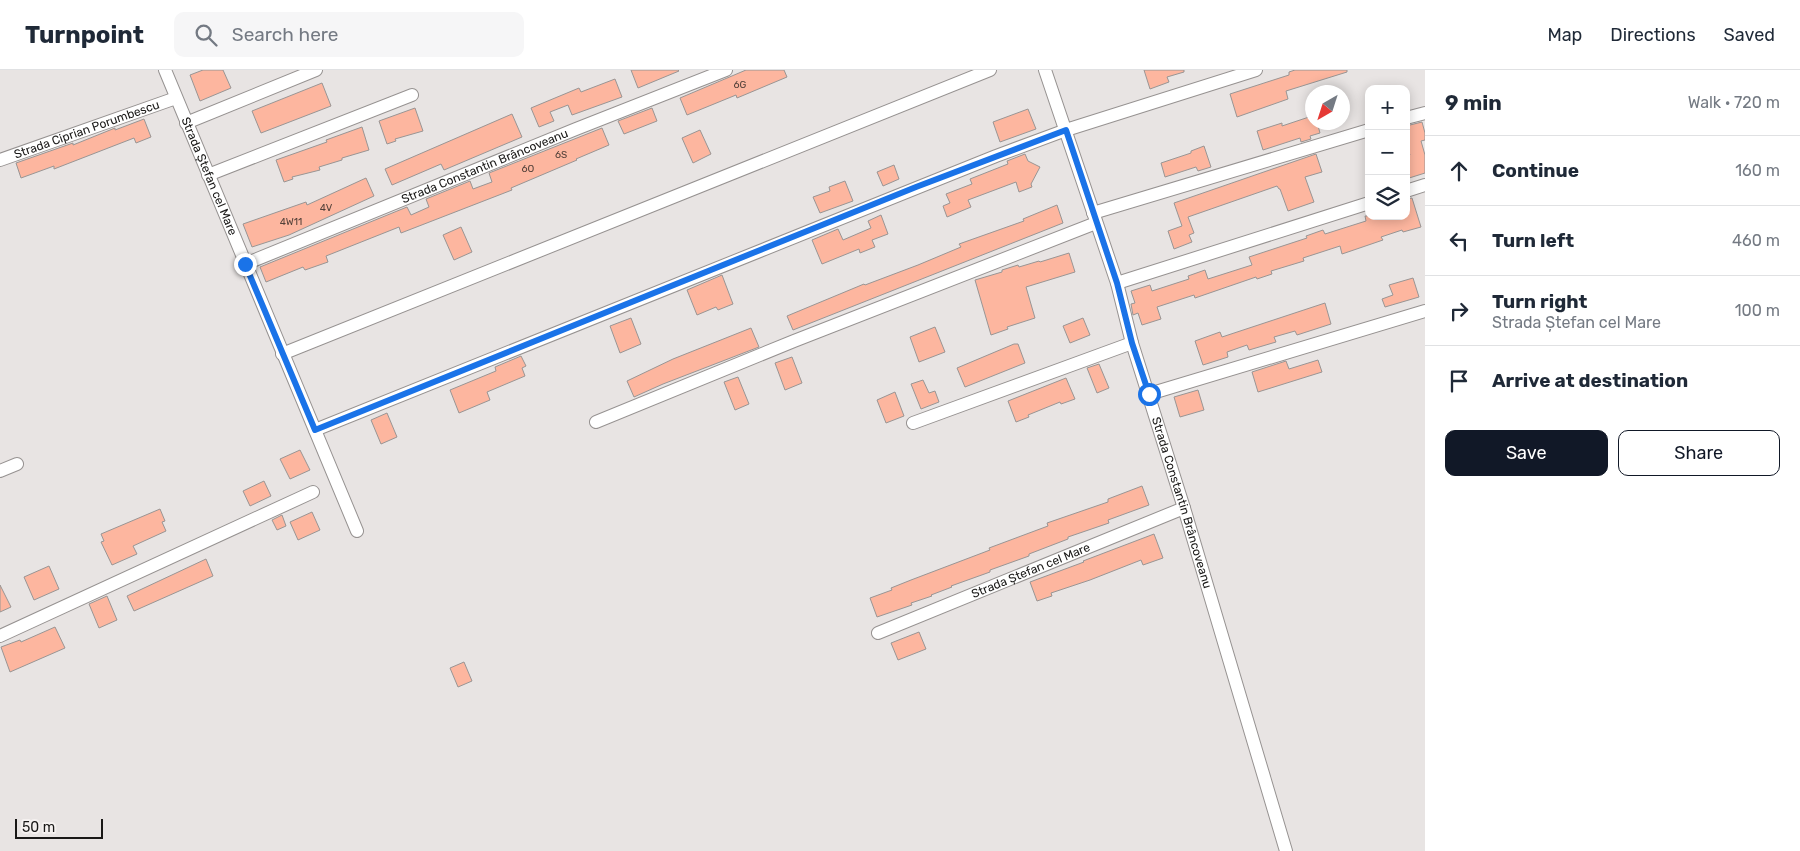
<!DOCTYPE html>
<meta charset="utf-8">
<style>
:root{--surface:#fff;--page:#f6f6f7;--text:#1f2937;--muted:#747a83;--line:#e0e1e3;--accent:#111827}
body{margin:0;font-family:Rubik,sans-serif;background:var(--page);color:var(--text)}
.controls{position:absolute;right:15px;top:15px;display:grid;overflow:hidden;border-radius:10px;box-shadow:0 2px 12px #0003}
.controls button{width:45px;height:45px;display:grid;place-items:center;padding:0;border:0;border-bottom:1px solid var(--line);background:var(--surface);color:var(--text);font:25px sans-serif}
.compass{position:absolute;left:1305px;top:15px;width:45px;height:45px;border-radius:50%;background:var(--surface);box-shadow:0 2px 12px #0003;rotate:219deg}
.scale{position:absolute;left:15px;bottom:12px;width:88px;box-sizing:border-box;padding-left:5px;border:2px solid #191817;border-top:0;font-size:14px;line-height:18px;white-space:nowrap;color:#191817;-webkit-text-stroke:4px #f5f1f0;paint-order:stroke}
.stop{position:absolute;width:15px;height:15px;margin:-11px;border:4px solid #1a73e8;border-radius:50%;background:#fff}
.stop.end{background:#1a73e8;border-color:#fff;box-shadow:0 1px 5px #0008}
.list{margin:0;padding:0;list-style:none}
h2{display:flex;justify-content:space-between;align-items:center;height:65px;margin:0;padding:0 20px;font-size:21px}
h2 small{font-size:16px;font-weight:400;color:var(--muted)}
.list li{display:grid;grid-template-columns:32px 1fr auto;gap:15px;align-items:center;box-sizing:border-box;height:70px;padding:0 20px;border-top:1px solid var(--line)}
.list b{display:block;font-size:19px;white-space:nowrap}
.list p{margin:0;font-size:16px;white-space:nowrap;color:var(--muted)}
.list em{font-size:16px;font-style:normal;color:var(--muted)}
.actions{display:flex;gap:10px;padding:15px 20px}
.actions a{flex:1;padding:11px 0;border:1px solid var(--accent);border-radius:10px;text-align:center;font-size:18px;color:var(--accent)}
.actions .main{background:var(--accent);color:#fff}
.icon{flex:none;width:28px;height:28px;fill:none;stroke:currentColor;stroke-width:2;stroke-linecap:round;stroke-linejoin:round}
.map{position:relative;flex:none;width:1425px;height:781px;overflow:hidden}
header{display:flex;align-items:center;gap:30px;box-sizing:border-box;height:70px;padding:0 25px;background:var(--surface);border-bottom:1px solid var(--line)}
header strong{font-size:24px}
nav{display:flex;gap:28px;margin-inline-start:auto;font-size:18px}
.search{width:350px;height:45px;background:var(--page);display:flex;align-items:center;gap:12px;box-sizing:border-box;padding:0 18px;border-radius:10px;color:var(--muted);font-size:19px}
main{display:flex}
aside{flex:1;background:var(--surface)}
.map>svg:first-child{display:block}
</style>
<header>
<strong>Turnpoint</strong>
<div class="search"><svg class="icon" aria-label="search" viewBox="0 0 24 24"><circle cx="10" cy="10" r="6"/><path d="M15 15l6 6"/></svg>Search here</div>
<nav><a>Map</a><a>Directions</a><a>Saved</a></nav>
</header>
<main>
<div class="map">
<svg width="1425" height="781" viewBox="0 0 1425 781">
<rect width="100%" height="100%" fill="#e8e4e3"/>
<path fill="#fdb69f" stroke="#999594" d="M203 0H223L231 18 200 31 190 5Z
M631 0H678L679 1 638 18Z
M746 0H784L787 7 737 28 736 25 687 45 680 28Z
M1144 0H1184V2L1167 7 1169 12 1150 19Z
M1295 0H1347V2L1286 21 1288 29 1237 47 1230 24 1289 5V2Z
M615 9 622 27 572 45 568 35 550 42 554 51 539 57 531 38 579 18 581 22Z
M322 13 331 36 261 63 252 41Z
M415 38 423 61 395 69 396 71 387 74 379 51Z
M652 38 657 51 624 64 618 51Z
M1028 39 1036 59 1000 72 993 52Z
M512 44 522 67 444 100 441 94 392 115 385 99Z
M1312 46V52H1317L1320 63 1310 66 1311 69 1301 72 1300 68 1263 80 1257 61 1282 53V56Z
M144 49 151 67 136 73 134 68 54 99V96L21 108 16 93 73 73V75L115 58V60Z
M1422 52 1425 63V70L1421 71 1425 85V103L1406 109V86L1410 85 1406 74V56Z
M362 57 369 80 342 88V90L319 97 320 100 292 107 293 109 284 112 276 90 327 72 326 70Z
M602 58 609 75 576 89 577 90 511 118 512 120 401 163 399 157 326 186 328 192 305 200 303 197 266 212 260 197 407 137 411 145 429 137 426 129 470 111 473 119 492 112 489 103Z
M700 60 711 84 693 93 682 68Z
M1204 76 1211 97 1198 101 1196 97 1165 107 1161 93 1191 83V81Z
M1025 84 1028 91 1040 97 1031 114 1032 117 1019 122 1016 112 968 130 971 137 947 147 943 136 950 133 946 124 972 114 970 109 1008 94 1007 91Z
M1316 84 1322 102 1305 107 1314 132 1288 141 1280 119H1279L1277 116 1188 147 1194 163 1189 165 1192 172 1174 179 1168 161 1182 156 1174 133Z
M894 95 899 109 883 116 877 102Z
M366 108 374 126 289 165 252 177 243 154 306 132 307 135Z
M845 111 853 131 820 143 813 127 830 121 829 117Z
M1412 128 1421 157 1403 162 1402 160 1381 167 1383 170 1342 184 1340 176 1303 188 1304 191 1271 201 1272 204 1257 209 1256 207 1195 228 1194 225 1157 237 1161 249 1142 255 1138 243 1133 245 1131 234 1135 233 1131 221 1150 215 1152 221 1189 209 1188 206 1205 200 1208 209 1252 195 1249 187 1307 168 1306 166 1323 160 1325 164 1366 151 1365 146H1406V129Z
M1057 135 1063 153 793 260 787 246 864 214 865 215 918 195 961 177 959 174 1024 151 1023 149Z
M881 145 888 164 872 170 875 177 860 183 859 179 822 194 812 170 838 159 843 170 871 158 868 151Z
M461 157 472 182 454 190 443 165Z
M1069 183 1075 202 1026 217 1035 248 1007 257 1008 259 991 265 975 210 1002 202V200L1018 195 1019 197 1039 191 1040 192Z
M722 205 733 234 718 240 716 237 697 245 687 220Z
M1413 208 1419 227 1385 237 1382 229 1393 225 1389 215Z
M1325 233 1331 254 1297 265 1295 261 1274 267 1276 272 1249 280 1247 275 1227 282 1228 287 1203 295 1195 271 1220 262 1222 267Z
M631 248 641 274 620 283 610 256Z
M1083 248 1090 265 1070 273 1063 256Z
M935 257 945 282 919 292 910 267Z
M751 258 759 277 663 314 634 327 627 311 673 289Z
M1014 274H1018L1025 293 965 317 957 298Z
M521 286 526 296 522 298 525 306 487 322 490 330 459 343 450 320 496 301 495 297Z
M792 287 802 313 785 320 775 293Z
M1318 290 1322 302 1258 322 1252 302 1286 291 1289 299Z
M1099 294 1109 318 1097 323 1087 298Z
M738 307 749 334 735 340 724 312Z
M1066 308 1075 329 1061 334 1060 332 1028 345 1029 347 1016 352 1008 331Z
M923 310 929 323 935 321 939 332 921 339 911 314Z
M1198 320 1204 340 1180 347 1174 327Z
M895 322 904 346 886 353 877 330Z
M387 343 397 367 381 374 371 350Z
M300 380 310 400 290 409 280 389Z
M264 411 271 426 250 436 243 421Z
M1142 416 1149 435 1108 450 1109 453 1068 467V469L1029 484V486L990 500V502L951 516 952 517 931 525 932 526 911 533 912 535 877 547 870 528 892 520 891 518 911 510 990 480 989 478 1048 456 1047 453 1108 432V429Z
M160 439 165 451 162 452 166 461 133 476 137 484 112 495 101 472 104 471 101 464Z
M312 442 320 460 298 470 290 452Z
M282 445 286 456 277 460 272 450Z
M1154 464 1163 488 1143 495 1141 490 1090 510 1051 523 1052 526 1037 531 1030 512 1084 492 1083 491Z
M206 489 213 506 134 541 127 526Z
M49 496 59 519 34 530 24 507Z
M0 515 11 537 0 542Z
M107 526 117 550 99 558 89 534Z
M55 557 65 578 10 602 1 577 20 570 21 572Z
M919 562 926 579 898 590 891 573Z
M464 592 472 611 458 617 450 598Z"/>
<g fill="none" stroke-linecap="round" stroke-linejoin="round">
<defs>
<g id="minor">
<path id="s1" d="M165 0 357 461"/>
<path id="s2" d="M1045 0 1117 213 1132 273 1184 438 1286 781"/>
<path d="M1406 48 1425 43"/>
<path d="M186 53 316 0"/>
<path id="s3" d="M0 90 176 28"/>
<path d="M208 105 412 25"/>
<path d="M1406 121 1425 115"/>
<path d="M1093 143 1369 60"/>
<path id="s4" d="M245 194 576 59 726 0"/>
<path d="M1117 213 1369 133"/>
<path d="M282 284 990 0"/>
<path d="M1149 324 1425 241"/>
<path d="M596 352 794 271 1096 153"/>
<path d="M913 353 1132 273"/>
<path d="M315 360 996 86 1066 60 1256 0"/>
<path d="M0 401 17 394"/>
<path id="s5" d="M878 563 1184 438"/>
<path d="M0 566 313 422"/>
</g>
</defs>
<use href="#minor" stroke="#969291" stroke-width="14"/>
<use href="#minor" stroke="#fff" stroke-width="12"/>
</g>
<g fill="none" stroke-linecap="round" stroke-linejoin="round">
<path stroke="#1a73e8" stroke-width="6" d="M245 194 315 360 916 117 1066 60 1117 213 1132 273 1149 324"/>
</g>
<g text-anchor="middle" stroke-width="5" stroke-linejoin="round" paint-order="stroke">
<g font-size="10" fill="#524039">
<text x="740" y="18">6G</text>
<text x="561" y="88">6S</text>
<text x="528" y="102">6O</text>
<text x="326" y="141">4V</text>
<text x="291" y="155">4W11</text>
</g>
<g font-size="12" fill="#191817" stroke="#f5f1f0">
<text dy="4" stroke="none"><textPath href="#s3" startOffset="92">Strada Ciprian Porumbescu</textPath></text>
<text dy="4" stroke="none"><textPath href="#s4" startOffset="259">Strada Constantin Brâncoveanu</textPath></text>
<text dy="4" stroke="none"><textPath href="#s1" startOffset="115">Strada Ștefan cel Mare</textPath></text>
<text dy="4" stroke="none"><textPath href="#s2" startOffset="454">Strada Constantin Brâncoveanu</textPath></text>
<text dy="4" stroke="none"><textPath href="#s5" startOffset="165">Strada Ștefan cel Mare</textPath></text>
</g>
</g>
</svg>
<div class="controls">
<button>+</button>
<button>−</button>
<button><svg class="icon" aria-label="layers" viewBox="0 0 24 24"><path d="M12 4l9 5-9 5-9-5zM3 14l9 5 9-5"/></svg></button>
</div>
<svg class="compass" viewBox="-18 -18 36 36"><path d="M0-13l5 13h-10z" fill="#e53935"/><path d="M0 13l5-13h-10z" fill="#747a83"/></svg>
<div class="scale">50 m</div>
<div class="stop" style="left:1149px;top:324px"></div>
<div class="stop end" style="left:245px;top:194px"></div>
</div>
<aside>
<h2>9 min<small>Walk · 720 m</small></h2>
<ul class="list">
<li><svg class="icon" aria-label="ahead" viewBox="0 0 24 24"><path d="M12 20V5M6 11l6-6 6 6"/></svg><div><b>Continue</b></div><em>160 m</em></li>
<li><svg class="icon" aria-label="left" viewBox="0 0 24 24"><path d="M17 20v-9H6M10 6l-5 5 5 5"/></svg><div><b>Turn left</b></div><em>460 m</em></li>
<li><svg class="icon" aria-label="right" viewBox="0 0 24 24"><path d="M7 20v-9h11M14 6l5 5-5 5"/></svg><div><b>Turn right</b><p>Strada Ștefan cel Mare</p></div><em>100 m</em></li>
<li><svg class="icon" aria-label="arrive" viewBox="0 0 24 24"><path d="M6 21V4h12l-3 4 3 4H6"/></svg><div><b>Arrive at destination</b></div></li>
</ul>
<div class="actions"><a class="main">Save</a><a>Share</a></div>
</aside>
</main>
